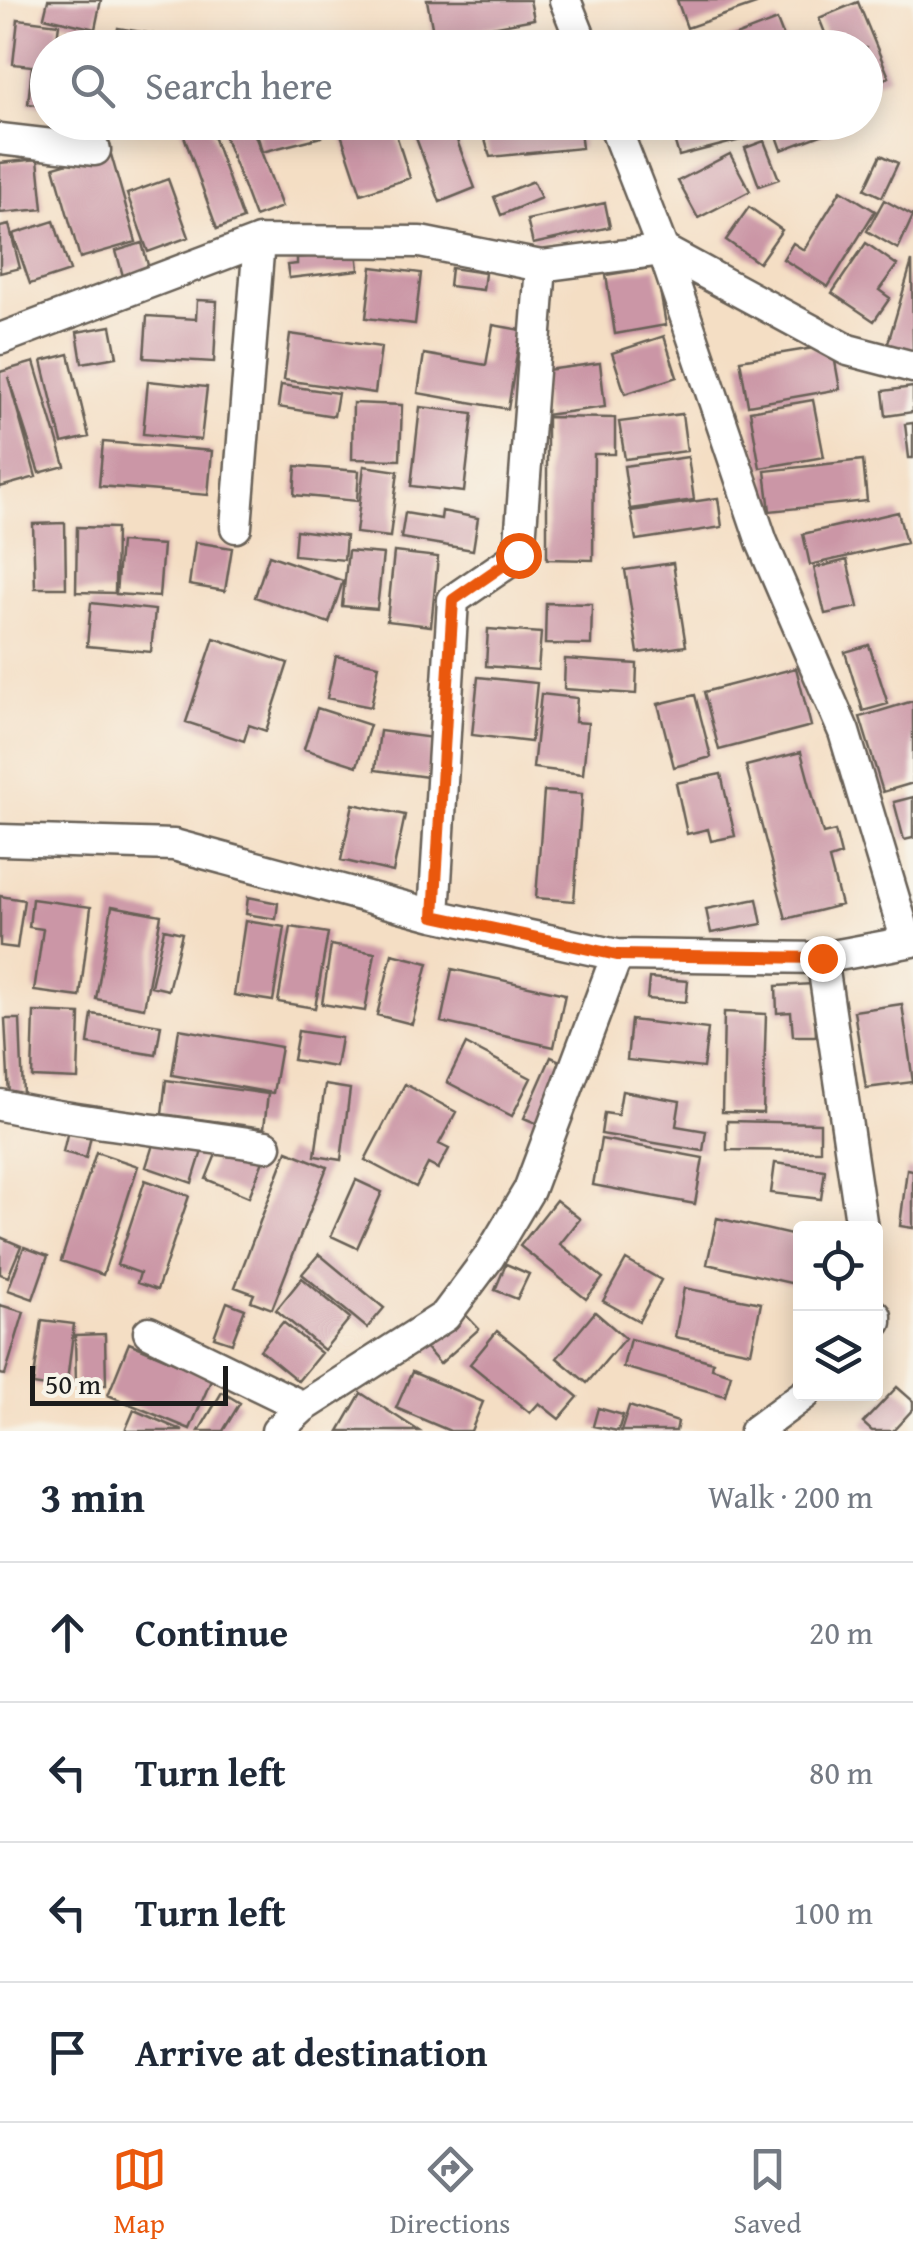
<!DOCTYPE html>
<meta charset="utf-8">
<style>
:root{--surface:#fff;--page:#f6f6f7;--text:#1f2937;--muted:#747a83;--line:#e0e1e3;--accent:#ea580c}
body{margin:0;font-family:"Gentium Book Plus",serif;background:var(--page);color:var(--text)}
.controls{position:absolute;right:30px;bottom:30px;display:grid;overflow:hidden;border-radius:10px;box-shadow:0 5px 25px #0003}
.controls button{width:90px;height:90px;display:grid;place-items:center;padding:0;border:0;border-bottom:2px solid var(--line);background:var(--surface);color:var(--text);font:50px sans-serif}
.scale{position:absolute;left:30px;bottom:25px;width:198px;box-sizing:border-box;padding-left:10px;border:5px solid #1c1c1c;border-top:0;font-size:28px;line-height:35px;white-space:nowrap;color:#1c1c1c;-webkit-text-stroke:8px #f7f3e8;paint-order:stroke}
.stop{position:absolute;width:30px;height:30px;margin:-22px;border:8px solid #ea580c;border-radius:50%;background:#fff}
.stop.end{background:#ea580c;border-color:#fff;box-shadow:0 2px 10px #0008}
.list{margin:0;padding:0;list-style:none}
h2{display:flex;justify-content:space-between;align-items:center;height:130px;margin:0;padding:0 40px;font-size:42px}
h2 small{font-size:32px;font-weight:400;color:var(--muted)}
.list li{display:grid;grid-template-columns:65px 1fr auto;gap:30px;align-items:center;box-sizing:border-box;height:140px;padding:0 40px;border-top:2px solid var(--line)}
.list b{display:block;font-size:38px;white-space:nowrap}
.list em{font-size:32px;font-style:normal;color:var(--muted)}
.icon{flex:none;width:55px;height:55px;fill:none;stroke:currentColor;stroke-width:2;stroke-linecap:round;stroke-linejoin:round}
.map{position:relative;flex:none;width:913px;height:1431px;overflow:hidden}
.search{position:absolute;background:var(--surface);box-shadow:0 5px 25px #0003;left:30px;right:30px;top:30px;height:110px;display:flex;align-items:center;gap:25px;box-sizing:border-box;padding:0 35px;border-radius:55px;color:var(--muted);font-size:38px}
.sheet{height:690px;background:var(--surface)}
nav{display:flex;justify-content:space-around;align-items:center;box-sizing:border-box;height:140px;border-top:2px solid var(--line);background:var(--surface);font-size:28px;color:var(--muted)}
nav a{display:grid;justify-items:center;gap:5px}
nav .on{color:var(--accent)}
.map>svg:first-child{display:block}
</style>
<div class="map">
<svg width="913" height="1431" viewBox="0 0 913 1431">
<rect width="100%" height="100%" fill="#f7f3e8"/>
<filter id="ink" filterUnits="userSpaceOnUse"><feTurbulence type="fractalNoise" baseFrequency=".01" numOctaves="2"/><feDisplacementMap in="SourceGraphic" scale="20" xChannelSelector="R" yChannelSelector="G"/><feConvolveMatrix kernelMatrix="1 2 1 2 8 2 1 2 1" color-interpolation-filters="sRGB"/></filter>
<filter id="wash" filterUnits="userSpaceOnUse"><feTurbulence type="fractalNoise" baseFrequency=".0048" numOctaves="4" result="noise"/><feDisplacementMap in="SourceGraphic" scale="40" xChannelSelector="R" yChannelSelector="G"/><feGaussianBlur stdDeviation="2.25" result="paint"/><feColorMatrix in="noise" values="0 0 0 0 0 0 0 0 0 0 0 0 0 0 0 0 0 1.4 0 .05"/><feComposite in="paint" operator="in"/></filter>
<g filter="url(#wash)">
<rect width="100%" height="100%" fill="#f4dec4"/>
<g id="blocks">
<path fill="#cb96a6" d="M48 0H101L95 29 44 17Z
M427 0H530L534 19 434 38Z
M677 0H754L756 4 687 28Z
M858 2 889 77 866 86V48H831L819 18Z
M18 19 59 24 56 48H48V106L28 104 32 66 13 64Z
M777 20 788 48H707V47Z
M118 28 159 35 157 48H115Z
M554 38 555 48H487L486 45Z
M179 122H208L243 219 217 229Z
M219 122H250L282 207 255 217Z
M254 122H317L321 137 262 152Z
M337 122H392L410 178 361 194Z
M410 122H450L475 188 440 202Z
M480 122H579L582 148 490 157Z
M669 122H753L756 136 679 156Z
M772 122H853V123L782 150Z
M764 141 779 179 759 186 745 148Z
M110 151 136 242 80 258 54 167Z
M730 154 750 191 698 218 678 181Z
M881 155 898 163 882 197 865 189Z
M38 159 43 209 0 213V163Z
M168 179 189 237 148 252 127 194Z
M533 181 541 198 501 215 494 197Z
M841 190 875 211 828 287 783 259 793 243 804 250Z
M884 200 913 216 898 249 867 231Z
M605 203 610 227 533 244 527 220Z
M749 207 782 230 759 263 726 240Z
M54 221 70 271 30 284 13 234Z
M9 225 20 268 0 273V227Z
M142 243 149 269 123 276 116 251Z
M866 243 897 265 879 290 890 298 874 321 832 293Z
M357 251 359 270 289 278 287 265 297 264V258Z
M912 261 913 351 911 357 886 350Z
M372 267 421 273 415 324 366 318Z
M656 267 666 325 615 334 606 275Z
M451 268 485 273 483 290 449 286Z
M197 300 217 301 214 362 144 358 147 316 196 319Z
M493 325 521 330 508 409 418 393 424 354 486 365Z
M111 326 117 357 82 363 77 332Z
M290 334 381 347 375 393 284 380Z
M664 336 677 377 625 394 612 353Z
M832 345 840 389 748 405 740 360Z
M69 354 89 437 62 443 42 361Z
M34 362 65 466 39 473 8 377 36 477 0 487V372Z
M600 363 605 407 545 415 539 371Z
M148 381 207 387 201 440 143 434Z
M281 385 338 393 334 416 278 407Z
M913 387V412L886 416 883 391Z
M813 400 824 457 760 468 750 411Z
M353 403 402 405 400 460 352 459Z
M420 407 473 413 464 492 411 486Z
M682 414 687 451 625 459 619 422Z
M547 417 615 418V454H594L593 560 547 559Z
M913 423V458H909L905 424Z
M103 442 212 451 208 495 99 486Z
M688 457 694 500 630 509 624 466Z
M863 460 867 501 770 511 765 471Z
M296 466 359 471 357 501 294 495Z
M364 466 398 471 390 537 356 533Z
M718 498 722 527 636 540 631 511Z
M442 511 478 518 473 550 401 538 405 513 441 519Z
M898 512 906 543 810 565 803 534Z
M65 523 66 588H35L33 524Z
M77 527 116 528 115 593 76 592Z
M296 530 346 536 344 560 294 555Z
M120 542 163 545 159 597 116 594Z
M195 542 232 548 225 591 189 585Z
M348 551 383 554 377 609 342 606Z
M394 552 438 557 431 626 387 621Z
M269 555 343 581 329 623 255 597Z
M847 560 858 607 825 614 814 568Z
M673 563 686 646 638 653 625 570Z
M91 603 155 610 151 652 87 646Z
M546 603 592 604 591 645 545 644Z
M488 629 541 633 538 670 486 666Z
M214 638 288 663 266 731 249 725 244 741 186 722Z
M869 645 888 704 863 711 845 652Z
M336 656 379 665 371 707 327 698Z
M565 659 637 664 636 694 564 689Z
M796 668 811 726 719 750 704 692Z
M478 677 537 683 531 742 472 735Z
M541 694 577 698 575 722 588 723 583 774 533 768Z
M695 695 711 757 674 767 658 704Z
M913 701V783L883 792 860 717Z
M317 708 370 725 357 766 304 749Z
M380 731 433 738 428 777 375 770Z
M801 752 823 834 835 831 841 855 829 859 841 905 786 919 746 766Z
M721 774 735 836 711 841 708 829 687 834 676 783Z
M544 791 582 794 574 901 536 898Z
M913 797V838L904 840 894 802Z
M353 804 405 815 393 872 341 860Z
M0 896 24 900 17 948 0 946Z
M248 897 278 903 276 919 246 914Z
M32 899 91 907 80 997 34 991 43 929 29 927Z
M757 899 762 924 711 933 706 909Z
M112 906 161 915 144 1008 96 999Z
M245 921 285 927 273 1001 234 995Z
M291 927 328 933 315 1008 278 1002Z
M164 929 182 933 168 990 151 986Z
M331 945 375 953 365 1011 322 1004Z
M392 954 428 963 412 1024 377 1015Z
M452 969 565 994 554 1047 441 1022Z
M649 978 688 981 686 1002 647 999Z
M813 984 816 1036H793L791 1012 777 1013 776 986Z
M902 1004 913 1082 866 1088 854 1011Z
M34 1012 80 1014 78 1079 32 1077Z
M724 1012 766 1014 763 1113 722 1112Z
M92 1014 161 1025 156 1055 88 1044Z
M5 1019H20L23 1095 9 1096Z
M631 1020 708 1029 703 1068 627 1060Z
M179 1029 281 1047 273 1093 172 1075Z
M298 1031 341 1038 336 1067 293 1060Z
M466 1044 531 1078 512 1116 447 1082Z
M551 1057 569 1065 543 1126 524 1118Z
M166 1080 268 1094 264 1128 162 1114Z
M405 1084 456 1112 439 1144 449 1149 438 1169 428 1164 416 1187 365 1160Z
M325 1085 350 1089 341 1160 315 1156Z
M622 1091 680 1101 676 1126 706 1131 703 1151 601 1134 604 1113 618 1115Z
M727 1121 820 1123V1151L727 1150Z
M68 1130 91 1136 86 1158 63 1152Z
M156 1135 202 1151 192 1183 146 1167Z
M601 1139 703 1158 695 1204 593 1185Z
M220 1144 263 1161 249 1197 206 1179Z
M287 1151 327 1167 272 1309 251 1301 254 1294 235 1287Z
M96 1152 138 1166 103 1275 61 1261Z
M775 1163 825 1170 821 1199 771 1193Z
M907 1169 913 1170V1228L900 1226Z
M145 1180 189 1196 157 1290 137 1283 140 1273 117 1265Z
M356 1180 382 1192 357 1248 331 1236Z
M556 1200 580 1219 560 1244 603 1278 586 1299 520 1246Z
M717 1218 800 1237 799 1285 707 1264Z
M0 1237 21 1246 8 1277 0 1274Z
M24 1247 48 1256 33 1299 8 1290Z
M319 1254 384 1308 367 1328 302 1274Z
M626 1260 661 1280 639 1321 603 1301Z
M506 1264 529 1274 517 1299 495 1290Z
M302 1278 350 1318 324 1350 276 1310Z
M684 1288 761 1303 751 1352 675 1337Z
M227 1302 245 1309 232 1343 214 1337Z
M0 1305 24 1312 5 1375 0 1374Z
M595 1312 625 1338 587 1383 557 1358Z
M465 1314 479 1329 440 1364 426 1348Z
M42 1320 74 1324 66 1390 33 1385Z
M283 1322 321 1353 298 1381 260 1350Z
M497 1331 578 1397 559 1419 539 1403 530 1413 470 1364Z
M105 1334 106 1385H76L75 1335Z
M630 1339 713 1362 712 1368 731 1374 725 1396 623 1367Z
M129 1343 212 1378 190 1429 108 1395Z
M412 1372 483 1402 471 1431H450L396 1408Z
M897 1387 913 1401V1409L893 1431H872L863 1423Z
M222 1392 240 1403 223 1431H199Z
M361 1393 419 1431H339Z
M629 1406 678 1422 676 1431H621Z
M598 1408 623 1415 618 1431 593 1426Z
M134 1410 183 1431H125Z"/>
</g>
</g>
<g filter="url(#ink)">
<use href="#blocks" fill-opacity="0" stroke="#686057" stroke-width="2.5"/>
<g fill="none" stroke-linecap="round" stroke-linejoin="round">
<defs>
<path id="minor" d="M565 0 584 48
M613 122 663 250 762 542 844 732 907 942
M0 139 95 150
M0 339 259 241 420 242 541 266 663 250 848 350 913 367
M236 527 259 241
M0 840 174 845 434 915 617 955 822 958 913 941
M434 915 453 600 519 555 541 266
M822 958 862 1228
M0 1105C88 1124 177 1131 266 1146
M876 1316V1322
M149 1332 303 1407
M277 1431 303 1407 445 1316 489 1257 529 1190 617 955
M755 1431 805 1394"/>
</defs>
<use href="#minor" stroke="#686057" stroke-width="35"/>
<use href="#minor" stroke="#fff" stroke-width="30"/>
</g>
</g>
<g fill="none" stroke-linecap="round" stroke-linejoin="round" filter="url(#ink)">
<path stroke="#ea580c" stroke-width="12" d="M518 555 453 600 434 916 617 955 822 958"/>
</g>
</svg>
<div class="controls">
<button><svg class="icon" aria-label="locate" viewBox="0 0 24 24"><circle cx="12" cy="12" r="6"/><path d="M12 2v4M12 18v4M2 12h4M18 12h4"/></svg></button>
<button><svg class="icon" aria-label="layers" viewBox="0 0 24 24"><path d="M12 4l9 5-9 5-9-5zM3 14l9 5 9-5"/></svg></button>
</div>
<div class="scale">50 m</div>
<div class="stop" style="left:518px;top:555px"></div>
<div class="stop end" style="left:822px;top:958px"></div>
<div class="search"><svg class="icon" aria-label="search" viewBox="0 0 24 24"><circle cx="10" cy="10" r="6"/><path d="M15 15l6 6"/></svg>Search here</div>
</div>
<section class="sheet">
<h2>3 min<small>Walk · 200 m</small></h2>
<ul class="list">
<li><svg class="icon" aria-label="ahead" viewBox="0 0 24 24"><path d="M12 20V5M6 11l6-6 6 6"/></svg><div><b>Continue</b></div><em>20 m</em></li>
<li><svg class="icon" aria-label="left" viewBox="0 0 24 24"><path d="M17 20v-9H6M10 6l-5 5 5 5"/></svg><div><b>Turn left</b></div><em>80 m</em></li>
<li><svg class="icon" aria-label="left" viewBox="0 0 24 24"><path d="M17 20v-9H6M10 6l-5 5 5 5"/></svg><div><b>Turn left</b></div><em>100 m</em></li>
<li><svg class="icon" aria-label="arrive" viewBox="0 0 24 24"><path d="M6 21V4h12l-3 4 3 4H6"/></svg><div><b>Arrive at destination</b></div></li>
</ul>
</section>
<nav>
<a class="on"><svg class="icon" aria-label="map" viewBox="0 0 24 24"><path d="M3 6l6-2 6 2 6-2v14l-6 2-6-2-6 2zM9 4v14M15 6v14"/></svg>Map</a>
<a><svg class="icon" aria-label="directions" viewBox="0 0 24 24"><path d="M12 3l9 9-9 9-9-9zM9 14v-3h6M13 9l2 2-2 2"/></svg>Directions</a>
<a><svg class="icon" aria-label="saved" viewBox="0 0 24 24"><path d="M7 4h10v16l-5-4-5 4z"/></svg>Saved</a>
</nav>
